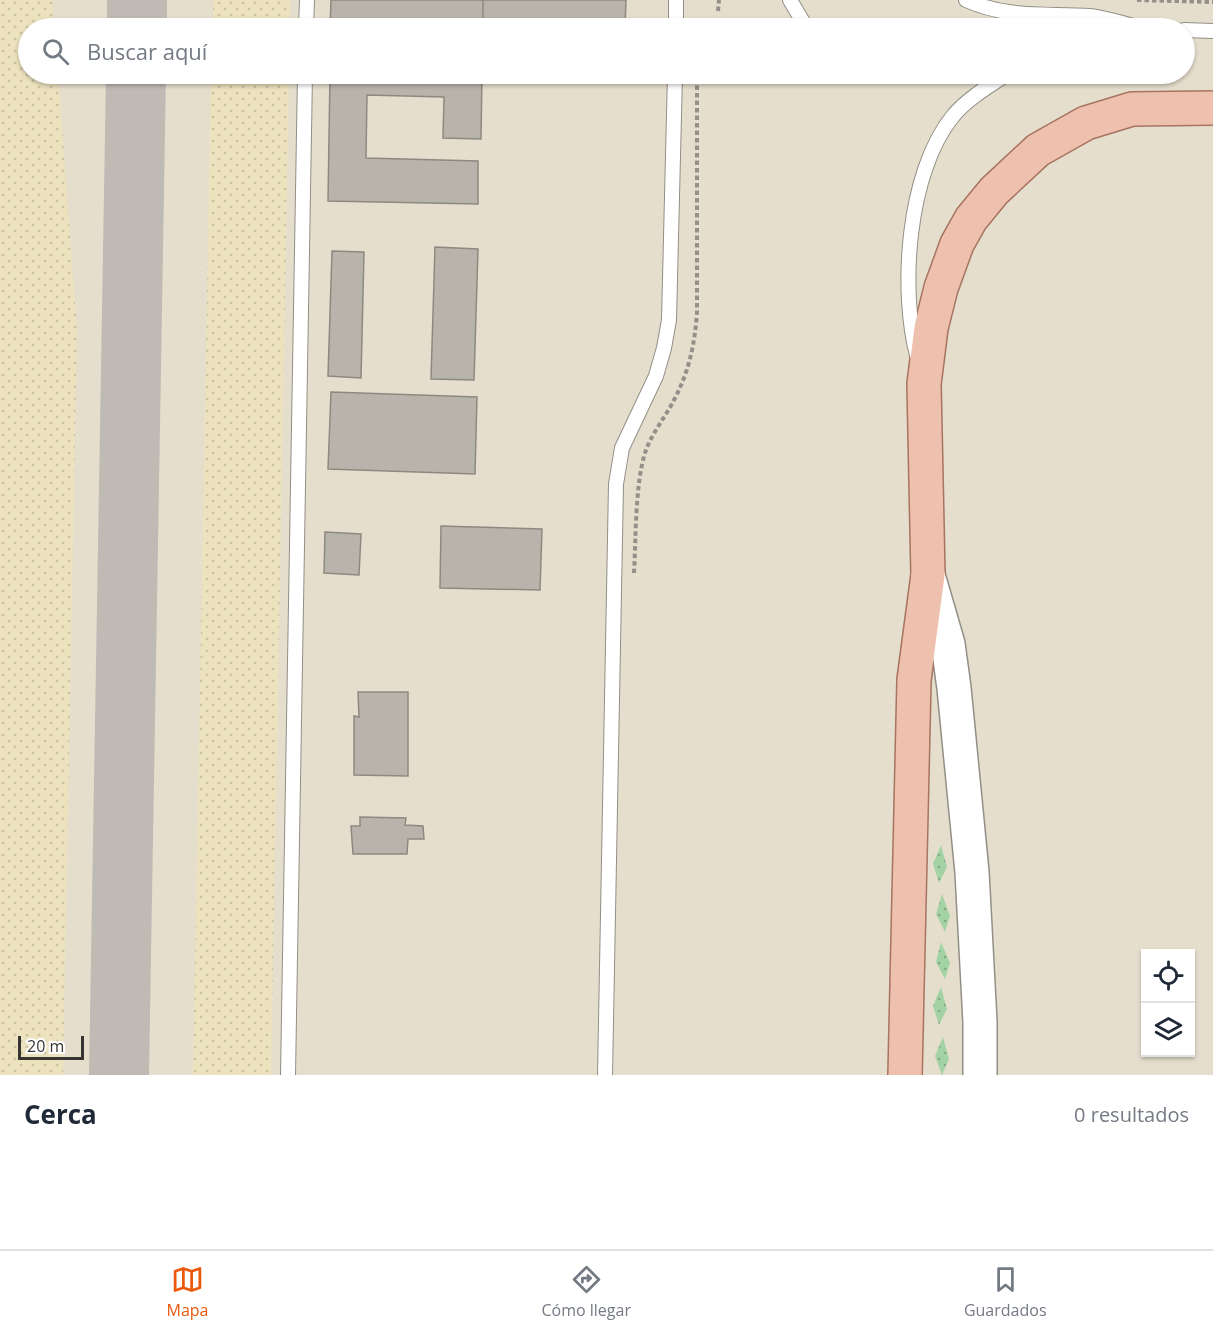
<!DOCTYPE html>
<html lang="es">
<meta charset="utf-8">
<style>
:root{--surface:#fff;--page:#f2f2f3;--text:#1f2937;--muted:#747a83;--line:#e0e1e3;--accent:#ea580c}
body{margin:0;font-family:"Open Sans",sans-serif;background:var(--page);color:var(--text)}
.controls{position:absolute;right:18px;bottom:18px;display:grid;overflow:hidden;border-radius:0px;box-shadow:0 2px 4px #0004}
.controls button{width:54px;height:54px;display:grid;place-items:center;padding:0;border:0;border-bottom:2px solid var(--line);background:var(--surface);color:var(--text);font:30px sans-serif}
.scale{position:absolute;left:18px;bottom:15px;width:66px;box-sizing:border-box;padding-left:6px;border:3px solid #373532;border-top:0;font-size:16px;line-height:21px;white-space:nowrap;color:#373532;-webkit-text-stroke:4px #fff;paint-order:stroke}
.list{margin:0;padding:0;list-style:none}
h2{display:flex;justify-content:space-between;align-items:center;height:78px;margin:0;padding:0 24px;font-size:26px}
h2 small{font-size:20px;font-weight:400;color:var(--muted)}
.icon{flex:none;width:33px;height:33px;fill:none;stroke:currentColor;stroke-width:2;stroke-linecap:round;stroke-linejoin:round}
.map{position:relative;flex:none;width:1213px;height:1075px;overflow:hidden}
.search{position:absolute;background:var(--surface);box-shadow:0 2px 4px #0004;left:18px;right:18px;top:18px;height:66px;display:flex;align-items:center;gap:15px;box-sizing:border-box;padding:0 21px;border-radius:33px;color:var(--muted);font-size:22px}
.sheet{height:174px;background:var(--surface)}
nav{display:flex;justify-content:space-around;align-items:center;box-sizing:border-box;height:84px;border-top:2px solid var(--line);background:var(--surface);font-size:16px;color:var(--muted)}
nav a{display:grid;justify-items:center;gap:3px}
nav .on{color:var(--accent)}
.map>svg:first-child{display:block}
</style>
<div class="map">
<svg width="1213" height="1075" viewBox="0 0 1213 1075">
<defs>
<pattern id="grass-dots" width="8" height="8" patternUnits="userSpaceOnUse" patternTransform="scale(1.5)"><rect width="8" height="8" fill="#a3d3a5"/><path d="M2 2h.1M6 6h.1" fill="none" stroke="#86ac87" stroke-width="1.8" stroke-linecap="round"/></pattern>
<pattern id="sand-dots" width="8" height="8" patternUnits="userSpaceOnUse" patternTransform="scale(1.5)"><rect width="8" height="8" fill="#ece2bd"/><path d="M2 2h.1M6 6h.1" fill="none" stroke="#cbc2a3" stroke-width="1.8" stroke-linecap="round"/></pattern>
</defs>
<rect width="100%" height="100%" fill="#f0ebe2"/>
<path fill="#e6decd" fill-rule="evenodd" d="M0 0H1213V1075H0ZM28 28H1184V74H28ZM1146 954H1190V1052H1146Z"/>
<path fill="url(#grass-dots)" d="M941 845 947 867 939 883 933 864Z
M942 894 950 916 945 932 936 914Z
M941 942 950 963 945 979 936 962Z
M941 987 947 1009 939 1025 933 1006Z
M943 1037 949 1059 942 1075 935 1056Z"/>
<path fill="url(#sand-dots)" d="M0 0H52L54 28H28V74H58L77 329 63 1075H0Z
M213 0H290V28H213Z
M211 74H289L271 1075H193Z"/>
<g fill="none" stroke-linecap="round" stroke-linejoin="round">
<path stroke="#bfbbb4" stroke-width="60" d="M137 28V0
M119 1075 136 74"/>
</g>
<path fill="#b9b4ab" stroke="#8d8980" stroke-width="1.5" d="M331 0H483V28H330Z
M483 0H626L625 28H597L598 21 517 19 516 28H483Z
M330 74H482L481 139 443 138 444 97 367 95 366 158 478 161V204L328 201Z
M708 74H768V79L708 77Z
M435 247 478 249 474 380 431 379Z
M332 251 364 252 361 378 328 376Z
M331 392 477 397 475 474 328 469Z
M441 526 542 529 540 590 440 588Z
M325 532 361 534 359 575 324 573Z
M358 692H408V776L354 775V716L359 717Z
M360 817 406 818 405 825 423 826 424 839H408L407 854H353L351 826H360Z"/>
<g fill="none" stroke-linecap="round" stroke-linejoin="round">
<defs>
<path id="lane" d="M790 0 806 27
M966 0C1009 19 1045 13 1090 16 1107 18 1124 24 1141 28
M676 26 1009 28
M306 28 307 0
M676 28V0
M1184 30 1213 31
M918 359C899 292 907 172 953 116 967 99 989 86 1007 74
M288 1075 305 74
M605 1075 616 484 622 448 656 376 664 348 669 320 675 74"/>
<path id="secondary" d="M928 575 948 644 954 688 972 872 980 1022V1075"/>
<path id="primary" d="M905 1075 914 680 928 575 924 384 931 328 941 288 957 244 971 219 994 191 1038 150 1086 123 1132 109 1213 108"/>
</defs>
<use href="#lane" stroke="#938f86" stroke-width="16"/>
<use href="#secondary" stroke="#938f86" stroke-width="36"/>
<use href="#primary" stroke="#a67460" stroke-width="36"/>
<path stroke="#93908a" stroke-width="4" stroke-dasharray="4.5 3" stroke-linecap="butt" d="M1137 0 1213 2
M718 11 719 0
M634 573C636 539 635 485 645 453 651 434 665 418 674 400 689 372 695 343 697 312V79L699 74"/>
<use href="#lane" stroke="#fff" stroke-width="14"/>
<use href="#secondary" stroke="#fff" stroke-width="33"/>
<use href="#primary" stroke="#eec0ae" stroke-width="33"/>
</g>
</svg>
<div class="controls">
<button><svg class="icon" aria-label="locate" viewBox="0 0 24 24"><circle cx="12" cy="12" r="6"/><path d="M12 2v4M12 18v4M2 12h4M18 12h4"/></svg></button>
<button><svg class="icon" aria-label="layers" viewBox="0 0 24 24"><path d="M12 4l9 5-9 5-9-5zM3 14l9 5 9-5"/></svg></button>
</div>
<div class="scale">20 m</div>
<div class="search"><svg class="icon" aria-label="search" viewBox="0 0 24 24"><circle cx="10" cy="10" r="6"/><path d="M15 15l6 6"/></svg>Buscar aquí</div>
</div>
<section class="sheet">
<h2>Cerca<small>0 resultados</small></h2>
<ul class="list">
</ul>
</section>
<nav>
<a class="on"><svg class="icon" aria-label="map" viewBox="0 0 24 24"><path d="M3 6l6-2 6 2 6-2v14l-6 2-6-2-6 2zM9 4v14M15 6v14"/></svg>Mapa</a>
<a><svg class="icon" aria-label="directions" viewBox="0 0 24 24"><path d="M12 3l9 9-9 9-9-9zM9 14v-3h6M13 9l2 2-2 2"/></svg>Cómo llegar</a>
<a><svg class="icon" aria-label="saved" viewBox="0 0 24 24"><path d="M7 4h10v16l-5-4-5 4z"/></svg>Guardados</a>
</nav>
